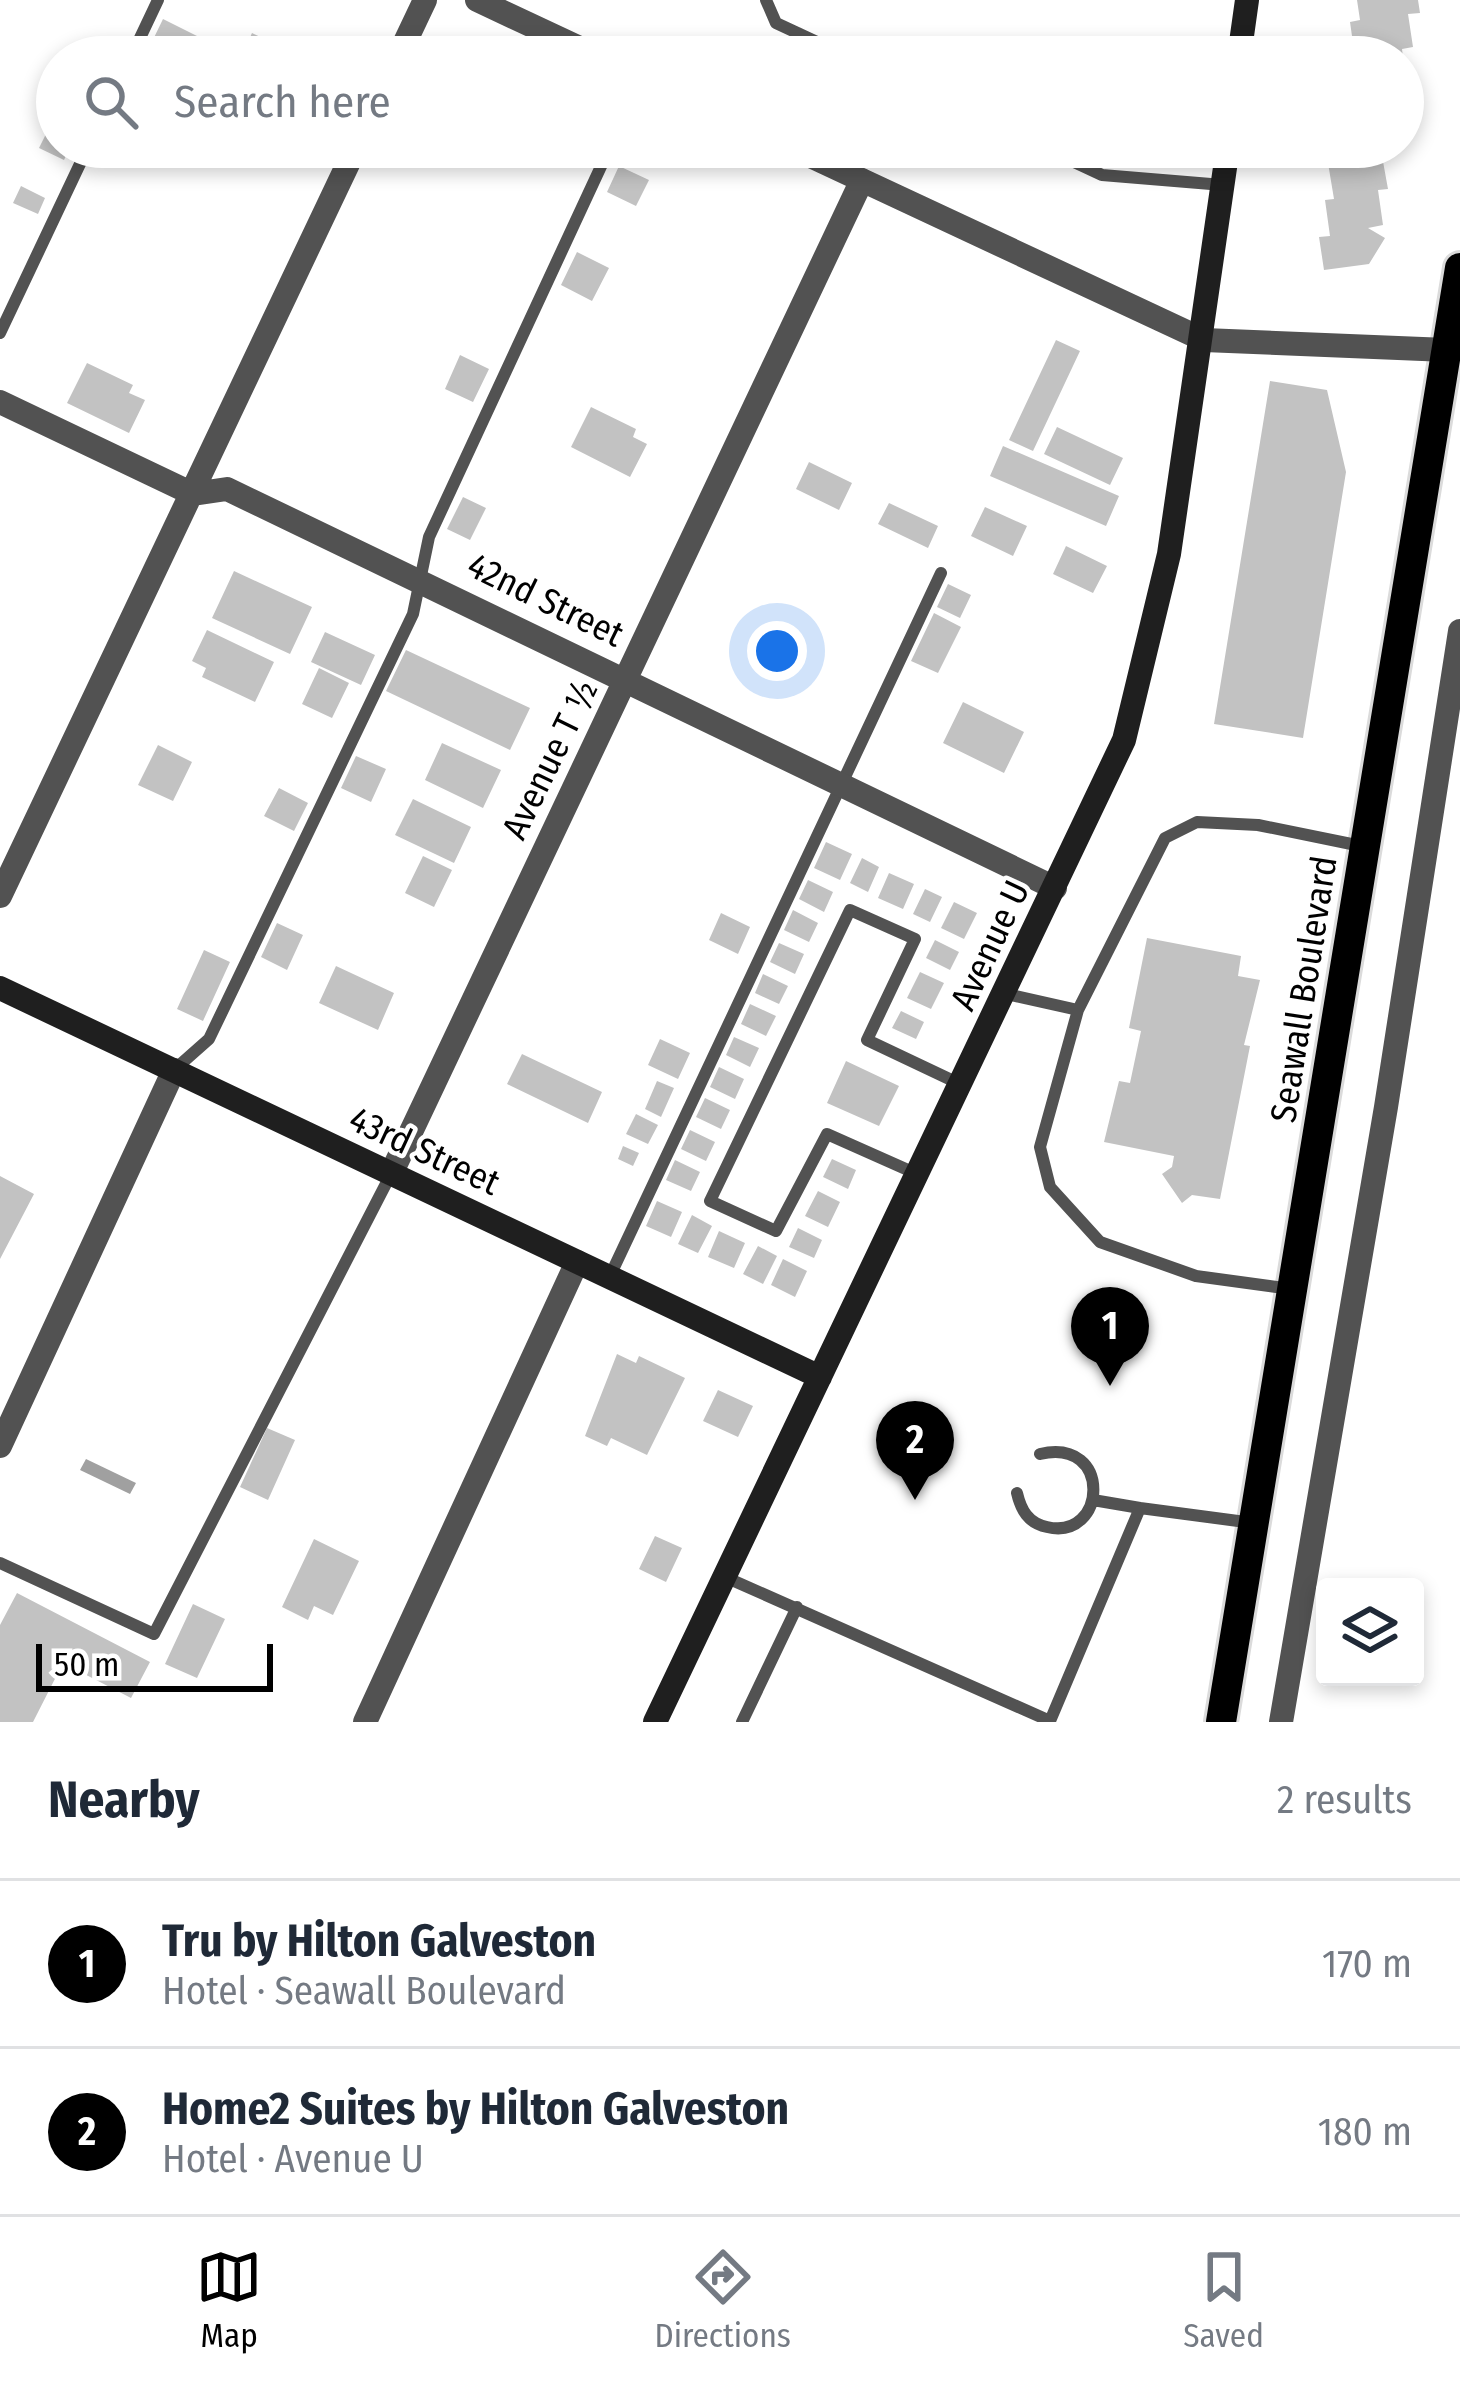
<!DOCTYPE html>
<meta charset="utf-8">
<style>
:root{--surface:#fff;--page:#f2f2f3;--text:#1f2937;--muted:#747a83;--line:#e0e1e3;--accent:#000}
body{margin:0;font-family:"Fira Sans Condensed",sans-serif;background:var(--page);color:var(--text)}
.controls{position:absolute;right:36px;bottom:36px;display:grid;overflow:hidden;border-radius:12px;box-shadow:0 6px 18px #0003}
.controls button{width:108px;height:108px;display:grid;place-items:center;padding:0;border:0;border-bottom:3px solid var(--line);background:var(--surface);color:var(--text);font:60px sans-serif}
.scale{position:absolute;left:36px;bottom:30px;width:237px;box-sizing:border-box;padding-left:12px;border:6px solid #000;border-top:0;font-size:33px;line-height:42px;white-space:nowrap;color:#000;-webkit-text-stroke:9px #fff;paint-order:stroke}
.you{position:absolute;left:777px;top:651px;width:42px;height:42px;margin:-30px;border:9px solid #fff;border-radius:50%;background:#1a73e8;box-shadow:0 0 0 18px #1a73e833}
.badge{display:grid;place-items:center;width:78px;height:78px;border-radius:50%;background:var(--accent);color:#fff;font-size:39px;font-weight:700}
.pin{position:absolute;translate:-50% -99px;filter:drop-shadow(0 3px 6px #0008)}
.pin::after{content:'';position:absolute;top:63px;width:42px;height:36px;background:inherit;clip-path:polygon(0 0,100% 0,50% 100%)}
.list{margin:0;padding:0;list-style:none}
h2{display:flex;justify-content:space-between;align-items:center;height:156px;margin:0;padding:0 48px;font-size:51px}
h2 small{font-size:39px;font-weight:400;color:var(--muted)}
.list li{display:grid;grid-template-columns:78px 1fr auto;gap:36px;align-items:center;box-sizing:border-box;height:168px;padding:0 48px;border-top:3px solid var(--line)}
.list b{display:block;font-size:45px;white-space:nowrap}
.list p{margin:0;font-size:39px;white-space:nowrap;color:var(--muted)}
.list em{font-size:39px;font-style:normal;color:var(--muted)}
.icon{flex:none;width:66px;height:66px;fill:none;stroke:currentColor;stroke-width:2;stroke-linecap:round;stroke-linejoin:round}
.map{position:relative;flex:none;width:1460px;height:1722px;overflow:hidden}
.search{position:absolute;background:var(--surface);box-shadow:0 6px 18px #0003;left:36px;right:36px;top:36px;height:132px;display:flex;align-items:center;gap:30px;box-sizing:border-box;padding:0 42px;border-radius:66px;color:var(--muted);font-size:45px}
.sheet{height:492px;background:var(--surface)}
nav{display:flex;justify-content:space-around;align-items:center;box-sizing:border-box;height:168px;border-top:3px solid var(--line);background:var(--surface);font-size:33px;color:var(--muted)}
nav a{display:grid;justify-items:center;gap:6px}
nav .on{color:var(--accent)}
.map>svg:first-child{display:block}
</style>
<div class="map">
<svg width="1460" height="1722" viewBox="0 0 1460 1722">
<rect width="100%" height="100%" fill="#fff"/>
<path fill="#a0a0a0" d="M86 1459 136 1483 130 1494 80 1470Z"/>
<path fill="#c2c2c2" d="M1357 0H1418L1420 13 1408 14 1413 47 1402 49 1403 57H1355L1350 22 1360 20Z
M163 19 197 36 186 57H167L149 48Z
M252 33 303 57H241Z
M47 132 57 137V147H70L64 160 39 148Z
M1336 147H1395L1396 153 1382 156 1388 189 1378 190 1383 225 1368 228 1385 238 1369 264 1324 270 1319 237 1330 236 1325 200 1334 199 1328 163 1338 161Z
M619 166 649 180 636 206 607 192Z
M21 186 45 198 38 214 13 203Z
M577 252 609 268 592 301 561 285Z
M1056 340 1080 351 1033 451 1009 440Z
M460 355 489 369 473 402 445 389Z
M87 363 133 385 129 393 145 400 129 433 67 403Z
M1270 381 1327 390 1346 472 1303 738 1214 724Z
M591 407 636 429 633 437 647 444 630 477 571 447Z
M1057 427 1123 458 1110 485 1044 454Z
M1003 446 1119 496 1106 526 990 476Z
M809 462 852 483 839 510 796 489Z
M463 497 486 508 470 540 447 529Z
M889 503 938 526 928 548 878 524Z
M985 507 1027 526 1013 556 971 536Z
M1066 546 1107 566 1093 593 1053 574Z
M234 571 312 607 290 654 212 618Z
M948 584 971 595 960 618 937 607Z
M934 613 961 627 938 673 911 661Z
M207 630 274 662 255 702 202 677 206 668 192 661Z
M325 632 375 655 361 685 311 662Z
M406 650 530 708 510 750 386 691Z
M319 668 349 683 332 718 302 704Z
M963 702 1024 732 1004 773 943 743Z
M442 743 501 770 483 808 425 780Z
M158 745 192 762 173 801 138 785Z
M356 756 386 769 371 802 341 788Z
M279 788 308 803 294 831 264 816Z
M413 799 471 827 454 863 395 835Z
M826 842 852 854 840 880 814 868Z
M423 856 452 870 434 907 405 893Z
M862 858 879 867 868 892 850 883Z
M889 873 914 884 903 909 878 898Z
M808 880 833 892 824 912 799 899Z
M925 889 942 897 930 922 913 914Z
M954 902 977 913 964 939 941 928Z
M793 910 818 923 809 942 784 930Z
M721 913 750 927 738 954 709 940Z
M277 923 303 935 287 970 261 957Z
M1147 938 1241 956 1238 976 1260 980 1244 1045 1250 1046 1220 1199 1192 1195 1182 1203 1162 1174 1172 1167 1174 1156 1104 1142 1119 1081 1130 1083 1141 1031 1129 1028Z
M935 940 959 952 950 970 926 958Z
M779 943 804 954 795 974 770 962Z
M204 950 230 962 203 1021 177 1009Z
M336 966 394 993 378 1030 319 1003Z
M920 972 944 983 931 1009 907 998Z
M763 974 788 986 779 1004 755 993Z
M750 1004 776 1016 766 1036 741 1024Z
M901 1011 924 1022 916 1039 892 1028Z
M734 1037 759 1048 750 1067 726 1055Z
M660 1039 690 1053 678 1079 648 1065Z
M522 1054 602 1092 588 1123 507 1084Z
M846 1061 899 1086 879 1126 827 1103Z
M719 1067 744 1079 735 1099 710 1087Z
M657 1081 674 1088 661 1117 645 1109Z
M705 1098 730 1110 721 1129 696 1117Z
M636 1114 658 1125 648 1144 626 1134Z
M690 1130 715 1142 706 1161 681 1149Z
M623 1146 639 1153 633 1166 618 1159Z
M832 1159 856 1170 848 1189 823 1177Z
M675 1160 700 1172 691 1191 666 1180Z
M0 1176 34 1194 0 1259Z
M818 1191 840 1202 828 1227 805 1216Z
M657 1201 682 1212 671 1237 646 1226Z
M692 1215 712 1226 698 1253 678 1244Z
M798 1228 822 1240 814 1258 789 1247Z
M719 1231 745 1243 734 1268 708 1257Z
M758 1246 777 1256 763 1284 743 1274Z
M783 1259 807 1271 795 1297 771 1285Z
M617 1354 636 1363 639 1356 685 1378 647 1455 611 1438 607 1446 585 1436Z
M718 1390 753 1406 738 1437 703 1421Z
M267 1428 295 1440 268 1500 240 1487Z
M655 1536 682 1548 666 1582 639 1569Z
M314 1539 359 1561 333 1615 314 1606 308 1620 282 1607Z
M17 1593 150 1662 131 1698 63 1663 33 1722H0V1625Z
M193 1604 225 1619 197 1678 165 1664Z"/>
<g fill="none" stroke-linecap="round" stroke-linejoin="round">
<defs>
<path id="primary" d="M1221 1722 1460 268"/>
</defs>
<use href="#primary" stroke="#dbdbdb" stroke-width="36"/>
<path stroke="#525252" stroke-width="12" d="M766 0 776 23 849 57
M131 57 158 0
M1042 147 1102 175 1223 185
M0 333 88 147
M1006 994 1078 1010
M174 1070 209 1039 413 614 429 537 610 147
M917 1174 827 1134 776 1231 710 1201 850 910 915 939 867 1040 962 1085
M610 1276 941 573
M1291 1289 1196 1276 1100 1242 1050 1187 1040 1147 1078 1010 1165 838 1197 822 1258 825 1366 847
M1017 1493C1021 1510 1028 1523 1047 1527 1107 1541 1113 1437 1040 1454
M1093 1500 1140 1508
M0 1563 154 1634 391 1174
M725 1577 1050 1721 1140 1508 1253 1523
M742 1722 797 1607"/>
<path stroke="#525252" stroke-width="24" d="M477 0 599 57
M398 57 425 0
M791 147 1204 340 1447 350
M0 402 193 494 227 489 1055 888
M0 896 356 147
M391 1174 862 180
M0 1446 174 1070
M365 1722 577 1262
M1281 1722 1386 1107 1460 631"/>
<path stroke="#1f1f1f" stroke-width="24" d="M1239 57 1247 0
M0 988 820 1377
M655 1722 1124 740 1169 554 1228 147"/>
<use href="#primary" stroke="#000" stroke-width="30"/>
</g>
<g text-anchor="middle" stroke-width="9" stroke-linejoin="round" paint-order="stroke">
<g font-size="36" fill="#000" stroke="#fff">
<text transform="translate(546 599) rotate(26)" y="13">42nd Street</text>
<text transform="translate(549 759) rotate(-64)" y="13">Avenue T ½</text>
<text transform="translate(989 945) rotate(-65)" y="13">Avenue U</text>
<text transform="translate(1303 989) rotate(-81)" y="13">Seawall Boulevard</text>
<text transform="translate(425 1150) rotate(25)" y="13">43rd Street</text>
</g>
</g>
</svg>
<div class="controls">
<button><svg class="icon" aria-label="layers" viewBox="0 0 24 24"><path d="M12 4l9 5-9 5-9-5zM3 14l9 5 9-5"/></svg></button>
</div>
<div class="scale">50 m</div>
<div class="you"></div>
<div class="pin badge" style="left:1110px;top:1386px">1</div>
<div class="pin badge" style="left:915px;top:1500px">2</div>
<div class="search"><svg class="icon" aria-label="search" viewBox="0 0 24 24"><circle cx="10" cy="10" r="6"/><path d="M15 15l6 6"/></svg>Search here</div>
</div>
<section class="sheet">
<h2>Nearby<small>2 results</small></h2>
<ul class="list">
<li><span class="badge">1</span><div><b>Tru by Hilton Galveston</b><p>Hotel · Seawall Boulevard</p></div><em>170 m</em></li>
<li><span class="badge">2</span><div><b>Home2 Suites by Hilton Galveston</b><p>Hotel · Avenue U</p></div><em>180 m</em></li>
</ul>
</section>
<nav>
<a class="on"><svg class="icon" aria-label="map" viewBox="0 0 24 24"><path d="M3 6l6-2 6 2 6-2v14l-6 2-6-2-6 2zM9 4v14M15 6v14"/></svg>Map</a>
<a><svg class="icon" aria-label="directions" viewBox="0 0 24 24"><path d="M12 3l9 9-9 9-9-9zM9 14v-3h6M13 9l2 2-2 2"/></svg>Directions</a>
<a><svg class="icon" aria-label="saved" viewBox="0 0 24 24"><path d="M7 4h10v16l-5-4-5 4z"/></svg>Saved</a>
</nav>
